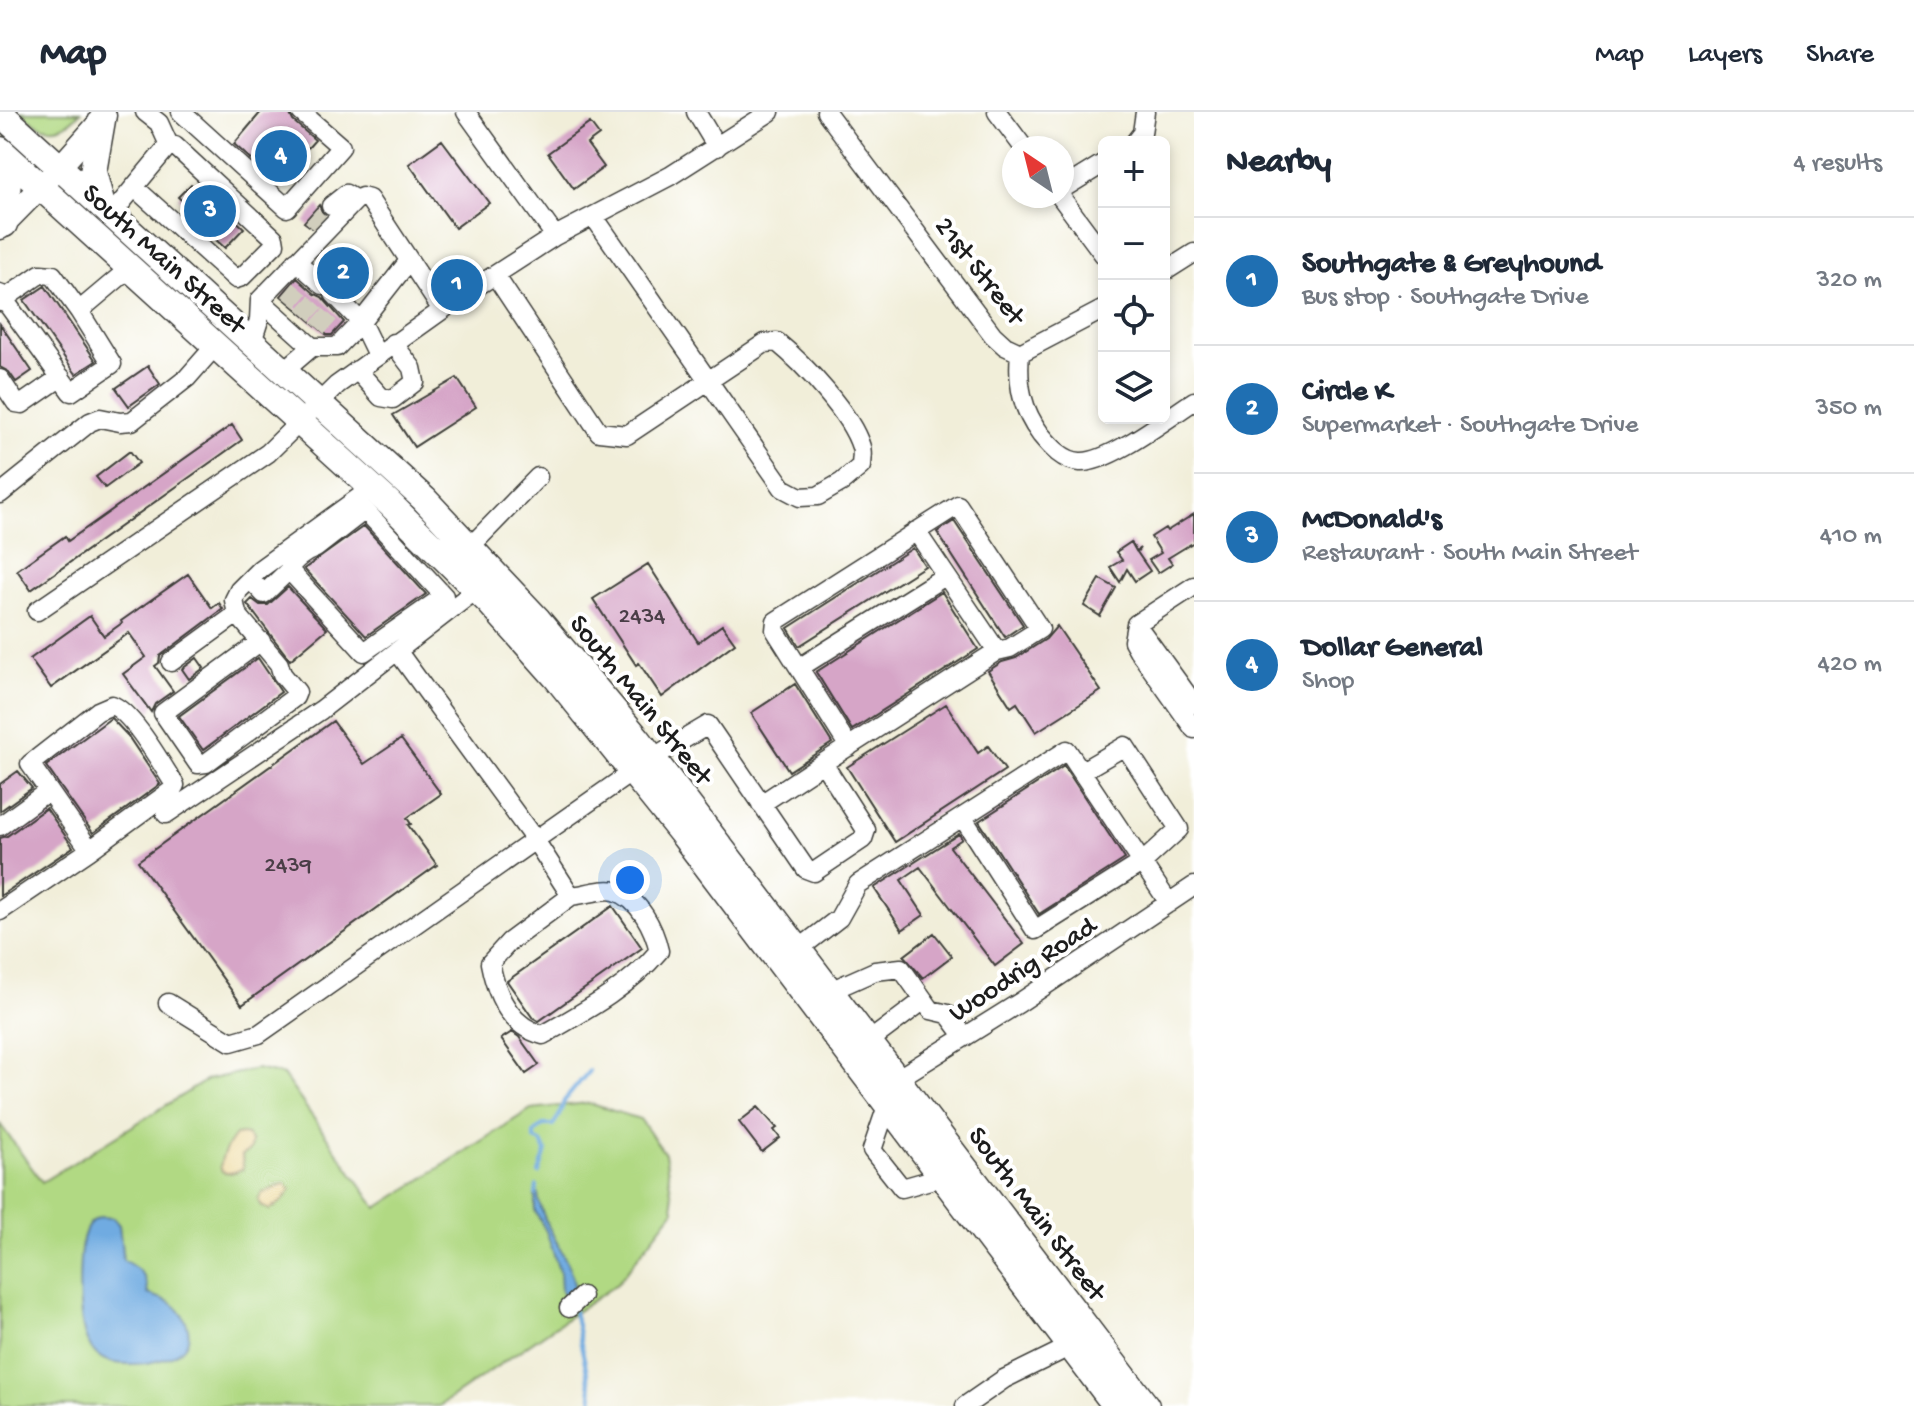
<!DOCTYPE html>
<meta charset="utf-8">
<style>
:root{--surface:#fff;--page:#f2f2f3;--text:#1f2937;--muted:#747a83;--line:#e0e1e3;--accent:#1f6fb2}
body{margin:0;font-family:"Gochi Hand",sans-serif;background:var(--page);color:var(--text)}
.controls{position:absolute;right:24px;top:24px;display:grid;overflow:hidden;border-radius:12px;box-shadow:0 4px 12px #0003}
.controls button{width:72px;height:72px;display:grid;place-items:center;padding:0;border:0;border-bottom:2px solid var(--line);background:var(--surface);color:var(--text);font:40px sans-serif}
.compass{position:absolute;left:1002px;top:24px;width:72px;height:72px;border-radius:50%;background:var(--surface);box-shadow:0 4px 12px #0003;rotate:325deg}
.you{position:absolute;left:630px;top:768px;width:28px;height:28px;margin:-20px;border:6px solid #fff;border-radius:50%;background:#1a73e8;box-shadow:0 0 0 12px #1a73e833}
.badge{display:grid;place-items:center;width:52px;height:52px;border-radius:50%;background:var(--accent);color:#fff;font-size:26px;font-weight:700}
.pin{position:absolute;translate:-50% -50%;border:4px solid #fff;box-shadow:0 2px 8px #0006}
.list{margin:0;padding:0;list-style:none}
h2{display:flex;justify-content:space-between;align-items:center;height:104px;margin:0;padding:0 32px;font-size:34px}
h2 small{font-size:26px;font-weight:400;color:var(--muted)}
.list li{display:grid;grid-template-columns:52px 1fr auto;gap:24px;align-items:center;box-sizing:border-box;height:128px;padding:0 32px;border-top:2px solid var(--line)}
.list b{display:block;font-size:30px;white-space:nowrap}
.list p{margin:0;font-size:26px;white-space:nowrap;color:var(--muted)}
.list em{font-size:26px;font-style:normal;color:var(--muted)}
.icon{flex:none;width:44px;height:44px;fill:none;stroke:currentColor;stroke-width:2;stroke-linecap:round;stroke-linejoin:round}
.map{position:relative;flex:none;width:1194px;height:1294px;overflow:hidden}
header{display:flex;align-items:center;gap:48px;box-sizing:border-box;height:112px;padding:0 40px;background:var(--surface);border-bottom:2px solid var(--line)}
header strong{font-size:38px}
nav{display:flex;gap:44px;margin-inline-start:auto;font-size:28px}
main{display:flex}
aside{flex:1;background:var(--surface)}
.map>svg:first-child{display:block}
</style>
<header>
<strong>Map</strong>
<nav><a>Map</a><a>Layers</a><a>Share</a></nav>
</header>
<main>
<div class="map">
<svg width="1194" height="1294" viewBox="0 0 1194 1294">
<rect width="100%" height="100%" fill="#fff"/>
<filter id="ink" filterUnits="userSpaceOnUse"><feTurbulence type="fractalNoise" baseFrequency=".0125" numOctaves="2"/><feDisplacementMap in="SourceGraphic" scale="16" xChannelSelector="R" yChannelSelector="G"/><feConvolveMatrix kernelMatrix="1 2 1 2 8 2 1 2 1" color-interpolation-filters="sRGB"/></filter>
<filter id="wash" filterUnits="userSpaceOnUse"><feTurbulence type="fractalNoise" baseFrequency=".006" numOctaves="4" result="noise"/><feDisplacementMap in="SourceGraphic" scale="32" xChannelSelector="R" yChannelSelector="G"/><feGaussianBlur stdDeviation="1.8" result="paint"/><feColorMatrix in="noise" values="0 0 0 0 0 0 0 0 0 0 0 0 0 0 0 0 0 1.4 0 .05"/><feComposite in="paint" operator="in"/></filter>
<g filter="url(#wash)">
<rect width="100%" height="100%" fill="#f1eed9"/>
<path fill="#b1d983" stroke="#667a50" stroke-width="2" d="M21 0H80C61 23 42 20 21 0Z
M256 957 283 963 377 1096 531 997 588 991 640 1007 665 1042 674 1098 617 1172 439 1294H0V1012L42 1070 207 968Z"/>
<path fill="#eeda9e" stroke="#857b5d" stroke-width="2" d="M242 1022 247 1023 251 1029 250 1038 242 1043 243 1057C206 1073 223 1038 235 1023Z
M285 1071 291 1078 281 1090 269 1098 261 1094 258 1088 262 1081Z"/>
<path fill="#70abe1" stroke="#46647e" stroke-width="2" d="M535 1082H538C542 1118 576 1149 575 1185L567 1190 561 1177 560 1161 546 1119 535 1099Z
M101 1105 113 1106 119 1113 123 1148C141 1158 146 1162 148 1182 156 1185 165 1187 171 1191 178 1195 183 1203 186 1210 203 1250 134 1256 110 1250 100 1247 93 1241 88 1231 77 1211 76 1136 87 1116 90 1110 95 1107 101 1105Z"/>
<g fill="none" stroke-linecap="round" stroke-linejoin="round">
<path stroke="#70abe1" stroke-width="4" d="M539 1061 546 1039 541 1030 534 1027V1021L543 1013H553L559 1004 564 989 589 959
M536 1082 537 1074
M574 1199 594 1294"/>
</g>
<g id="blocks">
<path fill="#d6a5c7" d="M261 0H289L293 9 315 28 277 71 234 32Z
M590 11 599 23 587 32 604 55 574 77 548 41Z
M442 28 489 91 455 116 409 52Z
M191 72 204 83 206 81 244 116 225 136 204 117 208 113 178 85Z
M319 93 324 104 312 116 304 110Z
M338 137 368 163 351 183 342 173 335 170 321 155Z
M297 166 315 182 322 185 344 210 332 223H327L281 184Z
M45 174 96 249 76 262 24 188Z
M0 212 32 259 16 270 9 260 0 255Z
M148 254 160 272 129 294 116 276Z
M457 266 476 295 414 335 393 303Z
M232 313 242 328 31 478 17 458 65 424 68 429Z
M130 339 139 351 105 376 96 365Z
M1194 402V430L1168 446 1172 452 1158 461 1149 448 1161 441 1151 425 1165 416 1167 419Z
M954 409 1023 513 1005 525 937 420Z
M364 414 426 482 366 524 304 457Z
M1131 430 1136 439 1140 436 1137 440 1150 459 1135 469 1127 457 1120 470 1110 455 1122 448 1116 440Z
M913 436 925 454 799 534 788 516Z
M648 452 698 530 722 513 735 531 662 585 639 551 636 553 593 487Z
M188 462 212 496 219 491 223 497 160 544 159 551 155 554 173 579 155 592 151 600 123 562 146 545 129 521 51 576 30 547 90 504 104 524 122 511 121 509Z
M1100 467 1116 476 1100 504 1084 494Z
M288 475 327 517 290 548 247 492 252 487 260 493H268Z
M942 480 978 537 852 618 816 560Z
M1057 514 1101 579 1036 620 1017 591 1011 595 988 559 1002 550 1016 546 1046 527Z
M197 546 204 556 189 567 182 557Z
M258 546 281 580 203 638 179 604Z
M795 572 832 631 789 659 751 601Z
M946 592 978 641 988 634 1005 658 895 730 847 655Z
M111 606 128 624 160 672 93 721 46 654Z
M333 609 364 652 401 627 441 682 407 706 411 712 408 713 437 753 242 893 138 749Z
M1064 654 1125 747 1039 802 979 709Z
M18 659 32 676 0 699V672Z
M46 696 73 735 0 784V726L7 724Z
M959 722 962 727 950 735 1024 832 995 854 920 755 901 768 924 803 902 818 874 776Z
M613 794 642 836 539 909 532 905 507 869Z
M934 821 952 844 923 866 904 844Z
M512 920 519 925 539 953 526 962 501 927Z
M758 995 777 1016 774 1018 780 1026 762 1040 739 1010Z"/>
</g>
</g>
<g filter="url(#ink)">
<use href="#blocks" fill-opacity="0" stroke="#3c3c38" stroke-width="2"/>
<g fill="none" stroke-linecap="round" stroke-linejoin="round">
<path stroke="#d1cebd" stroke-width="18" stroke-dasharray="18 9" stroke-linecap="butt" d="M312 116 331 94
M289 190 304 172
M304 203 328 177
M318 216 334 198"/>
<defs>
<path id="minor" d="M145 0 159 11 169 33
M181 0 287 96 341 35 301 0
M466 0 555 124
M696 0 717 35
M826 0 993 223 1005 234 1020 241
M997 0 1024 36
M1135 30 1142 21 1145 0
M1062 77 1104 51
M1060 84 1104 143
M331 94 346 82 356 88
M111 103 169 33 175 34 274 126 275 132 242 165 236 167 134 75
M296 149 323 173
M1164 160 1194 141
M495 163 599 320 627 323 765 231 777 230C804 252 851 302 861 335 863 341 861 348 861 354L842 370 818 384 800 385 783 376 594 105
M0 182 71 280 112 252 79 199
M334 182 361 210 377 243
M260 188 312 235
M0 190 40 162 53 163 79 199 130 156
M252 230 259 208 260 188 356 88 362 85 369 87 442 198
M1020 241C1017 272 1022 298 1041 323 1051 335 1063 349 1080 350 1108 352 1169 305 1194 289
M1020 241 1104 197
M357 258 381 285 393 287 415 270 412 256 393 231
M284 259 312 235H337L361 210 408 150
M0 267 16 291 22 292 61 265
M0 382 90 310 100 306 120 310 132 309 187 266 216 233
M916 419 997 539
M470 435 538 365
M250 467 264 482 289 458 364 540 444 484 365 398 316 436C305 440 293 448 289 458
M37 499 268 341 337 273 459 186 555 124 670 64 770 0
M1136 512 1133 529 1138 538 1194 617
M1136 512 1194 592
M1136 512 1194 474
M261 529 163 601 198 652 206 651 295 585 297 580 282 562 279 552 237 502 234 488 239 478 260 457 372 376
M398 540 535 728 652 646 708 613 806 757 814 760 863 727 866 718 823 651 761 692
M171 550 237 502
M799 556 945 464
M112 593C133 601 162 653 175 673L172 678 90 738 30 652 98 599Z
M823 651 997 539 1010 536 1040 517 958 393 776 509 775 518 849 635
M166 702 321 598 485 471
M963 706 1035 818 1143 750 1179 717 1125 634 1082 659
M0 714 48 679
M0 799 90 738
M799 837 839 806 858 772 1067 638 1169 791
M830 879 875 859 901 856 931 898 948 902 965 925
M168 891 231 930 259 922 535 728 571 784 509 830 490 851C496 882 510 915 543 923 585 899 628 876 659 839 654 817 640 787 615 779 604 776 583 783 571 784
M868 930 924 888
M889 972 1019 891 1194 774
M887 994 872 1038 902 1076 941 1065
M569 1196 582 1184
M965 1294 1004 1267 1071 1234"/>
<path id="major" d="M0 116 59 56 105 4"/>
<path id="highway" d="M0 1 424 387 538 508 637 626 1146 1294
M102 8 93 60 102 94
M0 38 389 391 490 491 556 565 684 724 1116 1294
M0 49 8 69 4 112"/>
</defs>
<use href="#minor" stroke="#3c3c38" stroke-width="21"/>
<use href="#major" stroke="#3c3c38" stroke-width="25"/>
<use href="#highway" stroke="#3c3c38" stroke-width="29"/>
<use href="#minor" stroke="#fff" stroke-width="18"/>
<use href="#major" stroke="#fff" stroke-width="22"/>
<use href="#highway" stroke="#fff" stroke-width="26"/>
</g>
</g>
<g text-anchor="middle" stroke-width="8" stroke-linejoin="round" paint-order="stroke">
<g font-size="24" fill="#4a3e47">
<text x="642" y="510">2434</text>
<text x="288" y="759">2439</text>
</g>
<g font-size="28" fill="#1c1c1c" stroke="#fff">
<text transform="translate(166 145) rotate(42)" y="10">South Main Street</text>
<text transform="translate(982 157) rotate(52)" y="10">21st Street</text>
<text transform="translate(643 586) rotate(51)" y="10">South Main Street</text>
<text transform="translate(1021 855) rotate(-33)" y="10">Woodrig Road</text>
<text transform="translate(1039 1100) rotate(53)" y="10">South Main Street</text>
</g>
</g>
</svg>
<div class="controls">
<button>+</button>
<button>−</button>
<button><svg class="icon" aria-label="locate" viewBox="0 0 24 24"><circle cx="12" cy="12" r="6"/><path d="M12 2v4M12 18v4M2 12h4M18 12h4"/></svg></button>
<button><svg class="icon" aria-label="layers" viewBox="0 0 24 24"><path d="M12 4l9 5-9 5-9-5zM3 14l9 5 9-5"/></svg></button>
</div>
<svg class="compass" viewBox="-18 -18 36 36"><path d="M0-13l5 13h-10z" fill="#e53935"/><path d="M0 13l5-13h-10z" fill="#747a83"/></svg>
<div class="you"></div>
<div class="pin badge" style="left:457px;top:173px">1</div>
<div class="pin badge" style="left:343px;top:161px">2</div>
<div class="pin badge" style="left:210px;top:99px">3</div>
<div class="pin badge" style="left:281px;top:44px">4</div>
</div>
<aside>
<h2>Nearby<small>4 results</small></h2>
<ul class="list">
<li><span class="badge">1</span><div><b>Southgate &amp; Greyhound</b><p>Bus stop · Southgate Drive</p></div><em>320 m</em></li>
<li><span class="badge">2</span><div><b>Circle K</b><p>Supermarket · Southgate Drive</p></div><em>350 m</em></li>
<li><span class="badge">3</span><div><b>McDonald's</b><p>Restaurant · South Main Street</p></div><em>410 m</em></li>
<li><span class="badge">4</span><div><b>Dollar General</b><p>Shop</p></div><em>420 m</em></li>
</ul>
</aside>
</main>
